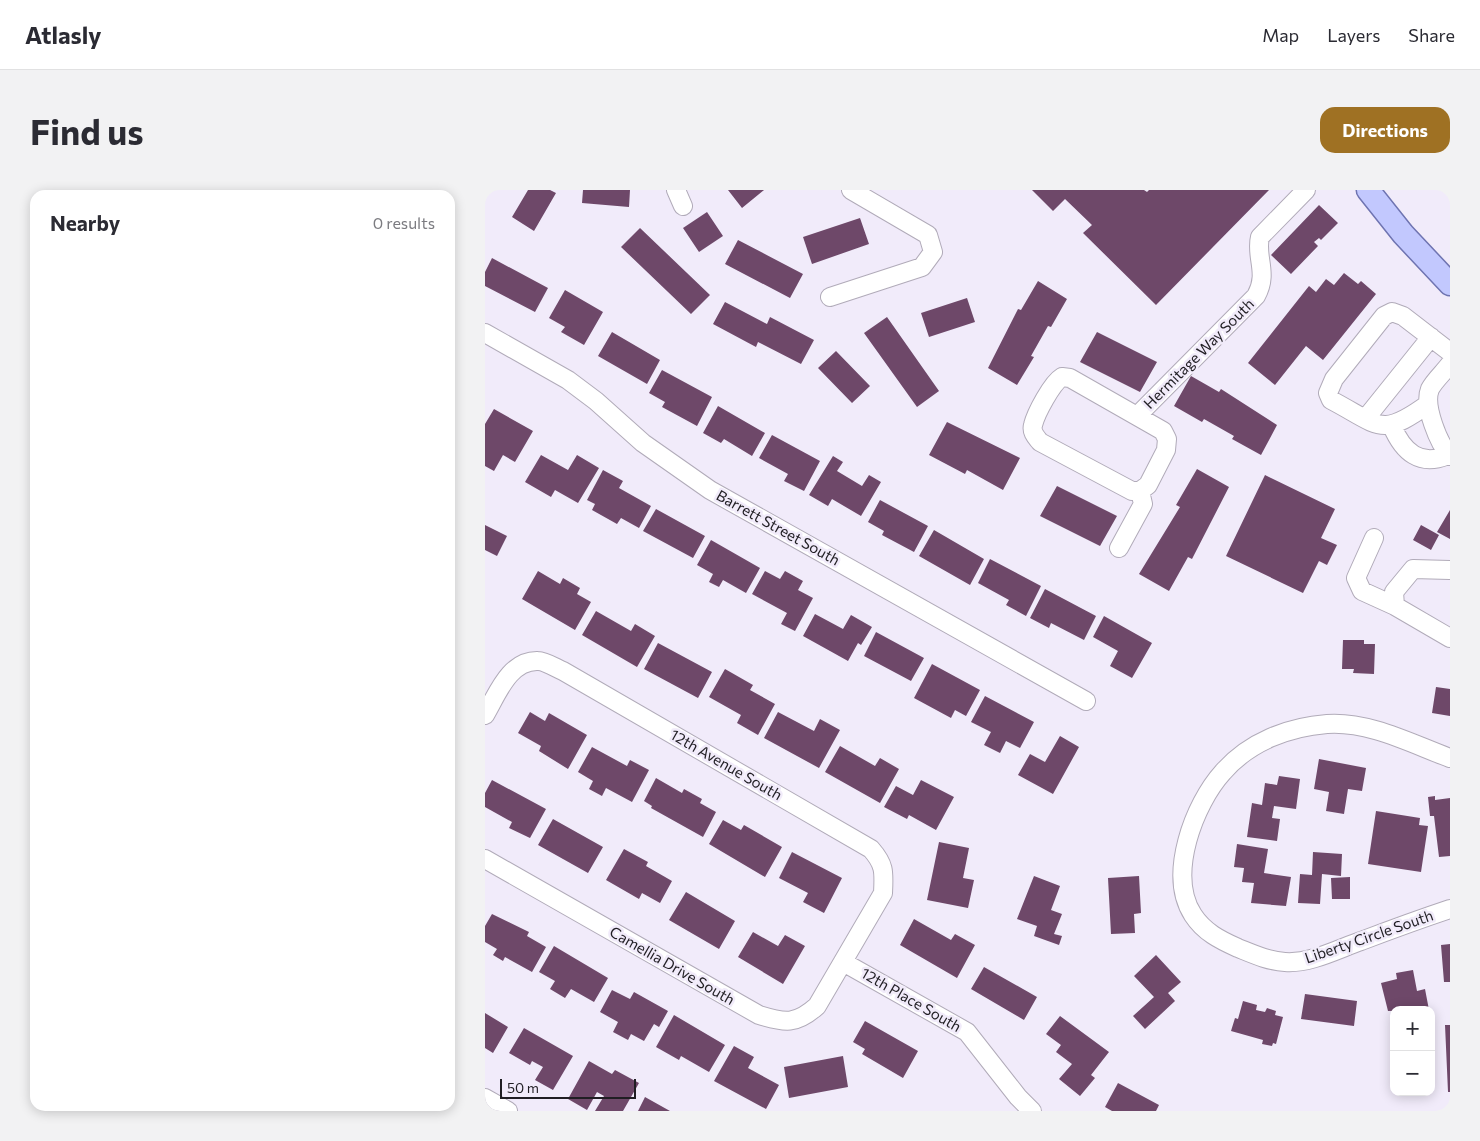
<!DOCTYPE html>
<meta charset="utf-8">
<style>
:root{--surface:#fff;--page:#f2f2f3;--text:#2b2b33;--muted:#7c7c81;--line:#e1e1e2;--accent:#9f7123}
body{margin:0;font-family:Commissioner,sans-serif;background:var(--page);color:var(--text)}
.controls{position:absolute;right:15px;bottom:15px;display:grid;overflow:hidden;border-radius:10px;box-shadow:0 2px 12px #0003}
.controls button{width:45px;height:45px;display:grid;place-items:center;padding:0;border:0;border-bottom:1px solid var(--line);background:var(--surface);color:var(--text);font:25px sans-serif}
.scale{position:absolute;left:15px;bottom:12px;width:136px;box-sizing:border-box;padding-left:5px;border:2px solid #201e23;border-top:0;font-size:14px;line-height:18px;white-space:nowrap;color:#201e23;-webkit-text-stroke:4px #f1ebfa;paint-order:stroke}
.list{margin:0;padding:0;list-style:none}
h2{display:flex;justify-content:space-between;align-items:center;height:65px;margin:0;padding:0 20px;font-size:21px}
h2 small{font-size:16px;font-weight:400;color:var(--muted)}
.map{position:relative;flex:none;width:965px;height:921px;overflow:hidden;border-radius:15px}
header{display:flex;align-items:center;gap:30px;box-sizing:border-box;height:70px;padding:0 25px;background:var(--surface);border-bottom:1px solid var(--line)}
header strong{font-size:24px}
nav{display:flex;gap:28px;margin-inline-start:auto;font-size:18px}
.intro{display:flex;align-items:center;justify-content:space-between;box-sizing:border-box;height:120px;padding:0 30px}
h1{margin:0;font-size:35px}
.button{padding:12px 22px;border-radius:15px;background:var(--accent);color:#fff;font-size:18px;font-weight:700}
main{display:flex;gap:30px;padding:0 30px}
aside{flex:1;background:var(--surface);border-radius:15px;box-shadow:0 2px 12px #0003}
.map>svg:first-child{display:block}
</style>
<header>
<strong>Atlasly</strong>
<nav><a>Map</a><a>Layers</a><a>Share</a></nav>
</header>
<div class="intro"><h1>Find us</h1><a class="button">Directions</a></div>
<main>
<aside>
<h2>Nearby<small>0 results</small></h2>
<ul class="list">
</ul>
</aside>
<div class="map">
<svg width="965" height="921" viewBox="0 0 965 921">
<rect width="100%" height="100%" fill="#f1ebfa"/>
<path fill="#6e4869" d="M43 0H65L71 3 49 41 27 27Z
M98 0H145L144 17 97 13Z
M243 0H279L257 18Z
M547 0H659L662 2 664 0H784L671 115 598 43 607 35 580 9 568 21Z
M834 15 853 33 836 50 834 48 829 52 833 56 806 84 786 65Z
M222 22 238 46 214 62 198 38Z
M375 28 384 54 327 74 318 47Z
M155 38 225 105 206 124 136 57Z
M253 50 318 84 305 108 240 74Z
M7 68 63 98 50 122 0 96V82Z
M859 83 873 94 876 91 891 104 838 170 821 156 790 195 763 173 824 96 831 102 841 89 849 95Z
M553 91 582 109 566 137 563 136 546 166 549 167 532 195 503 178 533 119 536 120Z
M80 100 118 122 99 155 76 142 80 137 64 128Z
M482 108 490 132 444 147 436 123Z
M240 112 282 134 285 127 329 150 316 174 273 152 271 157 228 134Z
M402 127 454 201 432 217 379 143Z
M127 142 175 170 162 194 113 166Z
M612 142 672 172 655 202 595 172Z
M351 161 385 196 367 213 333 178Z
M177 180 227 207 212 236 177 217 180 212 164 203Z
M706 186 734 202 736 199 792 235 776 265 747 249 749 246 719 229 717 232 689 216Z
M233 216 280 243 267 266 239 249 236 253 218 243Z
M9 219 48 241 30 272 18 265 9 281 0 276V234Z
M462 232 535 268 518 300 482 280 480 284 444 265Z
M287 245 335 271 319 301 299 291 303 284 274 268Z
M56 265 83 280 92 265 114 278 93 313 70 300 66 307 40 292Z
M348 266 358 272 352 281 377 296 384 285 396 292 376 326 347 309 343 316 324 305Z
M712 279 744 297 707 369 703 367 684 401 654 384 695 317 691 315Z
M118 280 138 291 134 298 166 316 154 338 136 328 132 334 107 320 110 314 102 310Z
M780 285 850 319 836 348 852 355 842 375 834 371 818 403 741 366Z
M572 296 632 326 615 356 555 326Z
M395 310 443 336 429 362 397 345 399 341 383 332Z
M171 319 220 346 208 368 158 341Z
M965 320V349L952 342Z
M0 335 22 346 12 366 0 360Z
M936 335 954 345 946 360 928 350Z
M449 340 499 369 485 395 434 366Z
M226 350 275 378 261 403 238 390 234 397 224 392 228 384 212 375Z
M505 369 556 396 541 426 521 415 524 410 493 393Z
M53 381 75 394 78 388 95 398 92 404 106 412 90 440 37 409Z
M280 381 295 389 300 381 318 391 313 400 328 408 310 441 296 434 302 423 267 404Z
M560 399 611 426 599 450 566 433 564 438 545 428Z
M111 421 146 441 150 434 170 446 152 477 97 445Z
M330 424 358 439 366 425 387 437 376 455 373 453 363 471 318 446Z
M619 426 667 453 647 488 625 476 633 461 608 447Z
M391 442 439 468 426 491 379 466Z
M858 450H879V454H890L889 484 868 483 869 479H857Z
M173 453 227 482 213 508 159 479Z
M447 474 495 500 481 526 470 520 466 528 429 508Z
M240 479 268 495 265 500 290 514 273 545 252 533 256 525 224 507Z
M951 497 965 499V526L947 523Z
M500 506 549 532 535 558 521 551 515 563 499 555 506 542 486 532Z
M45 522 60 531 64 523 102 545 83 579 54 561 56 556 33 543Z
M293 522 329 541 335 529 355 540 334 578 279 548Z
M575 546 594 557 568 604 533 585 545 564 560 572Z
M355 556 390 576 395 568 414 579 395 613 340 582Z
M107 557 142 576 145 570 164 580 147 612 121 598 117 606 104 599 108 591 93 582Z
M834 569 881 578 877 601 863 599 859 624 841 621 844 602 829 599Z
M794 586 815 589 811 619 789 616 787 628 795 629 792 651 762 647 767 613 777 615 780 593 792 595Z
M171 588 197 603 199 599 217 609 215 613 231 622 218 647 166 618 167 616 159 611Z
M7 590 61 619 45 648 24 638 27 632 0 617V603Z
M436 590 469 607 451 640 424 625 422 629 399 617 411 596 428 605Z
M950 606V610L965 608V666L954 667 949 626H945L943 607Z
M891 621 935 628 934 635 943 636 936 682 883 674Z
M68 629 118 657 103 683 53 655Z
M238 630 256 640 259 635 297 657 280 687 224 654Z
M454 652 484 658 478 688 489 690 483 718 442 710Z
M752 654 783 659 779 683 806 687 801 716 766 713 769 693 757 692 759 678 749 677Z
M139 659 163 672 161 676 187 691 175 713 157 703 154 709 121 690Z
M307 662 357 688 339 723 318 712 323 703 294 688Z
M828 662 857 664 856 686 837 684 835 714 813 713 815 684 827 685Z
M549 686 575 696 566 720 577 724 569 744 577 746 574 755 549 746 552 736 532 729Z
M654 686 656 723 649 724 650 743 626 744 623 688Z
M865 687V709H847L846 688Z
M201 702 250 731 234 759 184 730Z
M7 724 44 742 42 746 61 757 47 782 20 767 18 771 8 765 12 759 0 752V736Z
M429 729 466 750 470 744 490 755 472 788 415 755Z
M268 742 293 756 300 745 320 756 298 794 253 767Z
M965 754V792H959L956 755Z
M69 756 123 788 109 812 86 799 80 808 65 799 70 791 54 782Z
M671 765 696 792 683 803 690 811 660 839 648 826 669 807 649 786Z
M499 777 552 807 539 830 486 799Z
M928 780 932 801 940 799 944 820 903 821 896 793 912 789 911 783Z
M127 800 145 809 149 802 183 821 174 837 169 834 159 851 146 844 143 850 128 842 133 832 115 822Z
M820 804 872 811 869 836 816 829Z
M758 811 772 815 771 820 780 822 782 818 791 821 790 825 798 827 791 854 788 853 787 856 777 854 778 850 746 841 750 828 753 829Z
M0 823 23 837 8 863 0 858Z
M189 825 240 855 224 882 196 866 194 870 171 857Z
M575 826 624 862 606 885 610 888 595 906 574 889 587 874 571 862 576 855 561 844Z
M380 831 433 861 418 888 377 864 380 859 368 852Z
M960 835H965V902H963Z
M39 838 88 866 68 900 50 890 58 877 47 871 45 875 24 863Z
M249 856 269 867 263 878 294 895 281 919 229 891Z
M358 866 363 897 304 908 299 877Z
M104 871 127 884 130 880 154 893 138 921H110L119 906 112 902 102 920 83 909Z
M633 893 674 915 671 921H627L620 917Z
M160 907 185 921H153Z"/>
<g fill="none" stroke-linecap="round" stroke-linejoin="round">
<defs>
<path id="minor" d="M191 0 198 16
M345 107 437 77 448 62 443 45 366 0
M0 143 83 190 111 211 158 253 225 300 601 511
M965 174C959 182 949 191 945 199 938 216 954 254 965 266
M577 187 585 188 678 241 682 249 681 260 663 295 655 301H647L555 252C551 247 546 242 548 235 551 223 567 193 577 187Z
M943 214C895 249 894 235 846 210L843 203 849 189 899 126 907 122 918 126 965 162
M652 226 771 106C784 83 770 67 775 47L821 0
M881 228 946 147
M907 236C918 262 935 277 963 265
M889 348 871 388 877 401 910 416
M634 358 658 314 655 301
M965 380 928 379 909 402 910 416 965 448
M0 525C12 505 24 470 53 471 60 471 71 478 78 481L386 659C400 675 399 682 398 703L332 816C311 835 300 833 274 825L0 669
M965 568C927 554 884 531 842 534 803 537 764 552 738 582 709 614 682 685 708 725 719 742 735 750 753 758 768 764 783 771 800 772 825 774 853 759 876 751 905 740 935 729 965 719
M358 772 482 842 533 907 547 921
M0 908 23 921"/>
<path id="major" d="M883 0 918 44 965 94"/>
</defs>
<use href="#minor" stroke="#b1abb9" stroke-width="20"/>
<use href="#major" stroke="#6f74b1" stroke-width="25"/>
<use href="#minor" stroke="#fff" stroke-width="18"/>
<use href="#major" stroke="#c2c8fe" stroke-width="22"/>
</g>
<g text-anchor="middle" stroke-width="5" stroke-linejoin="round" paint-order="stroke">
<g font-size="15" fill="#201e23" stroke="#f1ebfa">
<text transform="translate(714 164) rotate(-45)" y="5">Hermitage Way South</text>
<text transform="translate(293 338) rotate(29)" y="5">Barrett Street South</text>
<text transform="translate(241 575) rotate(30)" y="5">12th Avenue South</text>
<text transform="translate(884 747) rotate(-19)" y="5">Liberty Circle South</text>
<text transform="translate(187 776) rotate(30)" y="5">Camellia Drive South</text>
<text transform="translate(426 810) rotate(30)" y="5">12th Place South</text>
</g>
</g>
</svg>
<div class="controls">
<button>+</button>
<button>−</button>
</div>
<div class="scale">50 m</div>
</div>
</main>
